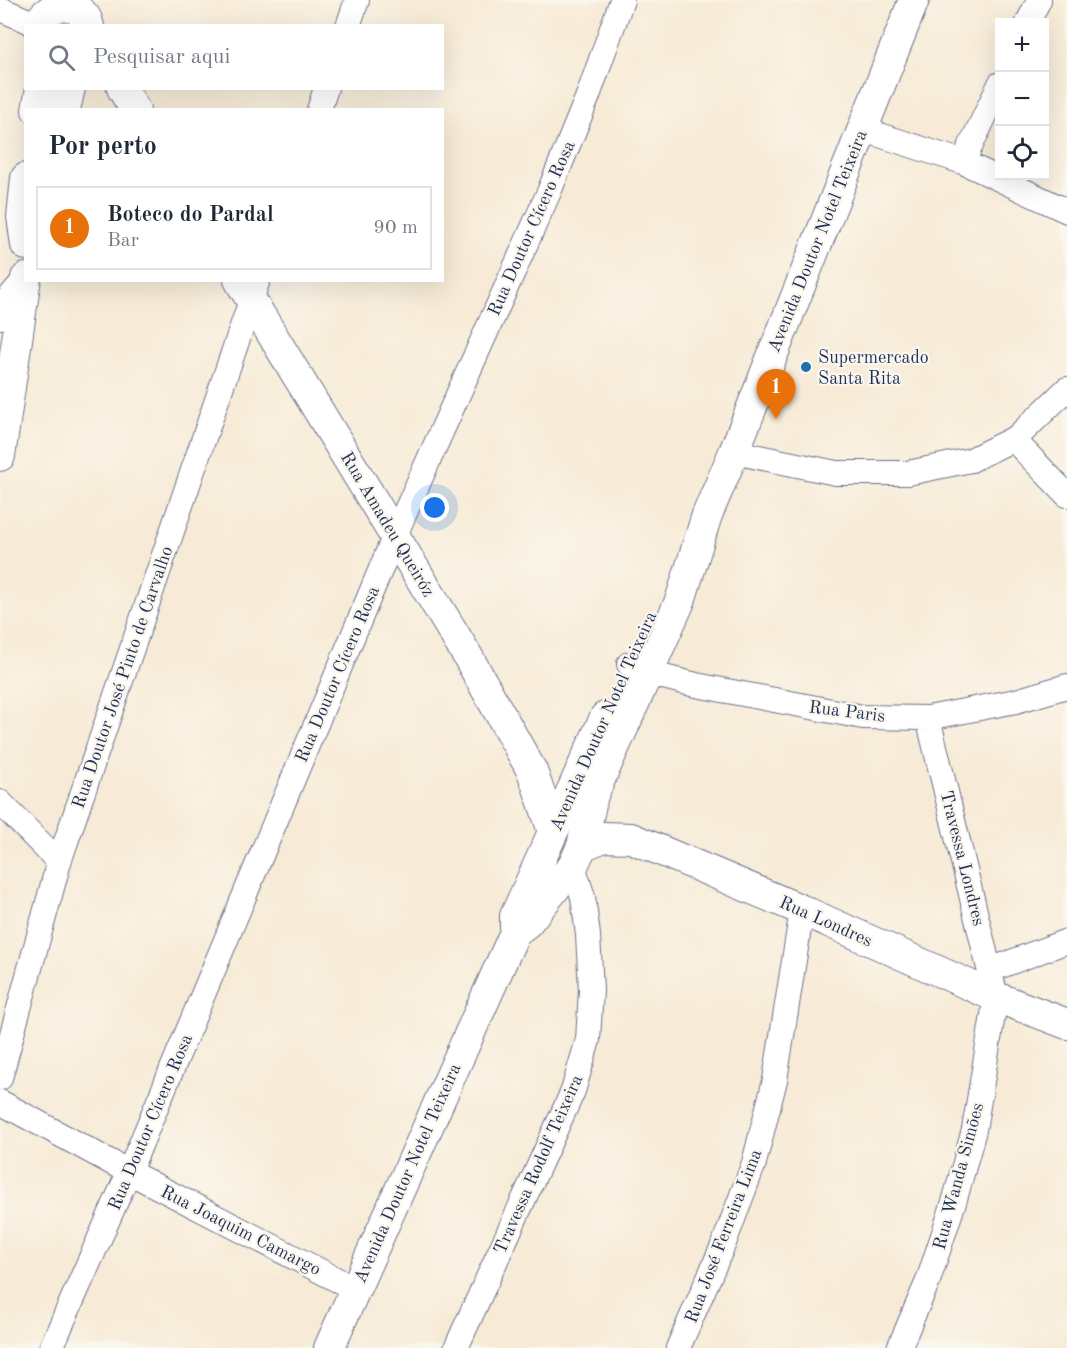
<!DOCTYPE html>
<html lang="pt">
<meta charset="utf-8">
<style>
:root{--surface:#fff;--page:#f2f2f3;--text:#1f2937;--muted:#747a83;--line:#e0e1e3;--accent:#b45309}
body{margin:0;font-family:"Old Standard TT",serif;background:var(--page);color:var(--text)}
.controls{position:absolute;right:18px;top:18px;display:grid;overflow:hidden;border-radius:0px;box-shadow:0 6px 24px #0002}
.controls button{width:54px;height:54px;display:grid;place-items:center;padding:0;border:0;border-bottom:2px solid var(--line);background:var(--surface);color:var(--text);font:30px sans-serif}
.you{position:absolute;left:435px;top:508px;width:21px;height:21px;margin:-15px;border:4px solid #fff;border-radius:50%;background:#1a73e8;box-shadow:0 0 0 9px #1a73e833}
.badge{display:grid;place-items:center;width:39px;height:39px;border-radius:50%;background:var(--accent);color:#fff;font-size:20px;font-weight:700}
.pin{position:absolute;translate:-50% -50px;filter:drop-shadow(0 2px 3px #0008)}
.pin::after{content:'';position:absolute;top:32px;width:21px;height:18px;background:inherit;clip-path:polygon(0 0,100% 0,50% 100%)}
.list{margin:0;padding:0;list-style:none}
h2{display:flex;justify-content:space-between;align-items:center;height:78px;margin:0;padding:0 24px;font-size:26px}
h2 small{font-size:20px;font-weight:400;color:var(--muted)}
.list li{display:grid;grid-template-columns:39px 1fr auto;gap:18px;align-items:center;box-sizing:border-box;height:84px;margin:0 12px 12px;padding:0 12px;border:2px solid var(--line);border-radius:0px}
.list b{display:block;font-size:22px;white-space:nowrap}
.list p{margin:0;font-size:20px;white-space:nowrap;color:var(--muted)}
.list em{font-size:20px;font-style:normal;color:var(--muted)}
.icon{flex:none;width:33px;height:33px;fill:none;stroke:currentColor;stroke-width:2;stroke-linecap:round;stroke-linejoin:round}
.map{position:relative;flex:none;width:1067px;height:1348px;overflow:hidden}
.search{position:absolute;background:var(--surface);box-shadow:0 6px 24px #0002;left:24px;top:24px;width:420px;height:66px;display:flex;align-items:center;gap:15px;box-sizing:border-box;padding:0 21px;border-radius:0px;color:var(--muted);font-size:22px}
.panel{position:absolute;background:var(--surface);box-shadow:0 6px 24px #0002;left:24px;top:108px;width:420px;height:174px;border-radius:0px}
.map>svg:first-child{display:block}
</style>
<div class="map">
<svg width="1067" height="1348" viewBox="0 0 1067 1348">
<rect width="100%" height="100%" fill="#fbf7ec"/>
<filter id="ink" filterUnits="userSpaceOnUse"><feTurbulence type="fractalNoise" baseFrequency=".0167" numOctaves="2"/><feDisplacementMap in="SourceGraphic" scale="12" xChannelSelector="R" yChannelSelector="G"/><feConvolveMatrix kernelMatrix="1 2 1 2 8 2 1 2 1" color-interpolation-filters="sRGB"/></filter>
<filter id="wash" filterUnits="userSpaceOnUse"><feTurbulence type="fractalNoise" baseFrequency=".008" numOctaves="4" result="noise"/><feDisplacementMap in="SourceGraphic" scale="24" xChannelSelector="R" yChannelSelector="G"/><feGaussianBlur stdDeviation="1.35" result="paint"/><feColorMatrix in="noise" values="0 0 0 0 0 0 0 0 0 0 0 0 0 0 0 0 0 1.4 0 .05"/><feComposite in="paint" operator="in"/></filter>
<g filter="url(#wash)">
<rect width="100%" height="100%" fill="#f7ead6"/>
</g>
<g filter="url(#ink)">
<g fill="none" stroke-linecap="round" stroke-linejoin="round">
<defs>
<path id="minor" d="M0 9 38 25
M1028 22 1039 0
M348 26 357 0
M319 110 326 88
M861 129 963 162 1067 211
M963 162 1000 84
M0 317 8 299 26 278
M1013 439 1067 495
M734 452 836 473H908L971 460 1017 437 1067 389
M629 664 647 673 696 685 863 717 928 718 1016 701 1067 686
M0 802 59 862
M990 970 1067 941
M0 1078 59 862 258 280
M0 1102 129 1172 355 1289
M51 1348 129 1172 395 535 549 192 588 96 622 0
M456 1348 573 1091 588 1040 591 990 588 935 583 897 573 866
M678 1348 724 1243 754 1163 775 1080 802 910
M899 1348 928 1281 955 1199 974 1130 996 997 928 718"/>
<path id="tertiary" d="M38 26C46 0 84 0 89 26
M122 88 135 110
M37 110 41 88
M65 110 70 88
M26 178 22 217 26 245
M239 280 467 655 532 771 553 831
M0 456 26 278
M582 846 604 837 631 838 802 910 996 997 1067 1024
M515 932 527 923 573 866 582 846 593 795 680 601 707 515 734 452 914 0
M329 1348 515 932V916L605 717"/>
</defs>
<use href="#minor" stroke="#687088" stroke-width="26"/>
<use href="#tertiary" stroke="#687088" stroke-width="32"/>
<use href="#minor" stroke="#fff" stroke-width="24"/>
<use href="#tertiary" stroke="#fff" stroke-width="30"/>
</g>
</g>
<circle fill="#1f6fb2" stroke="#fbf7ec" stroke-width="2" cx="806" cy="367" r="6"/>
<g text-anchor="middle" stroke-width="4.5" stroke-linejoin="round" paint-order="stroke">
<g font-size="18" fill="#1b2f5e" stroke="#fbf7ec">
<text transform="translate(531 228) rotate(-66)" y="6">Rua Doutor Cícero Rosa</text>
<text transform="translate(817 241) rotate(-68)" y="6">Avenida Doutor Notel Teixeira</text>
<text transform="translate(388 524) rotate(59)" y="6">Rua Amadeu Queiróz</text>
<text transform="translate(337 674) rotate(-67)" y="6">Rua Doutor Cícero Rosa</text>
<text transform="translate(122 677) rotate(-71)" y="6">Rua Doutor José Pinto de Carvalho</text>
<text transform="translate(847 711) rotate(7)" y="6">Rua Paris</text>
<text transform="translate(603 721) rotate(-66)" y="6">Avenida Doutor Notel Teixeira</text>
<text transform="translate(963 858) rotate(76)" y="6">Travessa Londres</text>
<text transform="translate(826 921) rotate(24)" y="6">Rua Londres</text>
<text transform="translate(150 1122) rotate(-67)" y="6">Rua Doutor Cícero Rosa</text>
<text transform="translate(538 1164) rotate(-66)" y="6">Travessa Rodolf Teixeira</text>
<text transform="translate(407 1173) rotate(-66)" y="6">Avenida Doutor Notel Teixeira</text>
<text transform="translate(958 1176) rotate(-75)" y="6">Rua Wanda Simões</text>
<text transform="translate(241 1230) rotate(27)" y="6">Rua Joaquim Camargo</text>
<text transform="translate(723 1236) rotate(-69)" y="6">Rua José Ferreira Lima</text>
</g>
<g font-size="18" fill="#1b2f5e" stroke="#fbf7ec" text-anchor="start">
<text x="818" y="363">Supermercado<tspan x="818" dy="21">Santa Rita</tspan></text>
</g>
</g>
</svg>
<div class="controls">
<button>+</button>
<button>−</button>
<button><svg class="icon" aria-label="locate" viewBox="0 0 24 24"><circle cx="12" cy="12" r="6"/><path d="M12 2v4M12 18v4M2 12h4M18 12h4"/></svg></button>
</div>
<div class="you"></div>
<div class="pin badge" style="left:776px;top:419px;background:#e8710a">1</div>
<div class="search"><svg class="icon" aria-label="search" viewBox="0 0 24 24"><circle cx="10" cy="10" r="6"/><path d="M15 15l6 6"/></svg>Pesquisar aqui</div>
<section class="panel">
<h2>Por perto<small></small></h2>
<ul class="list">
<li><span class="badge" style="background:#e8710a">1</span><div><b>Boteco do Pardal</b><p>Bar</p></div><em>90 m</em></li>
</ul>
</section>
</div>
